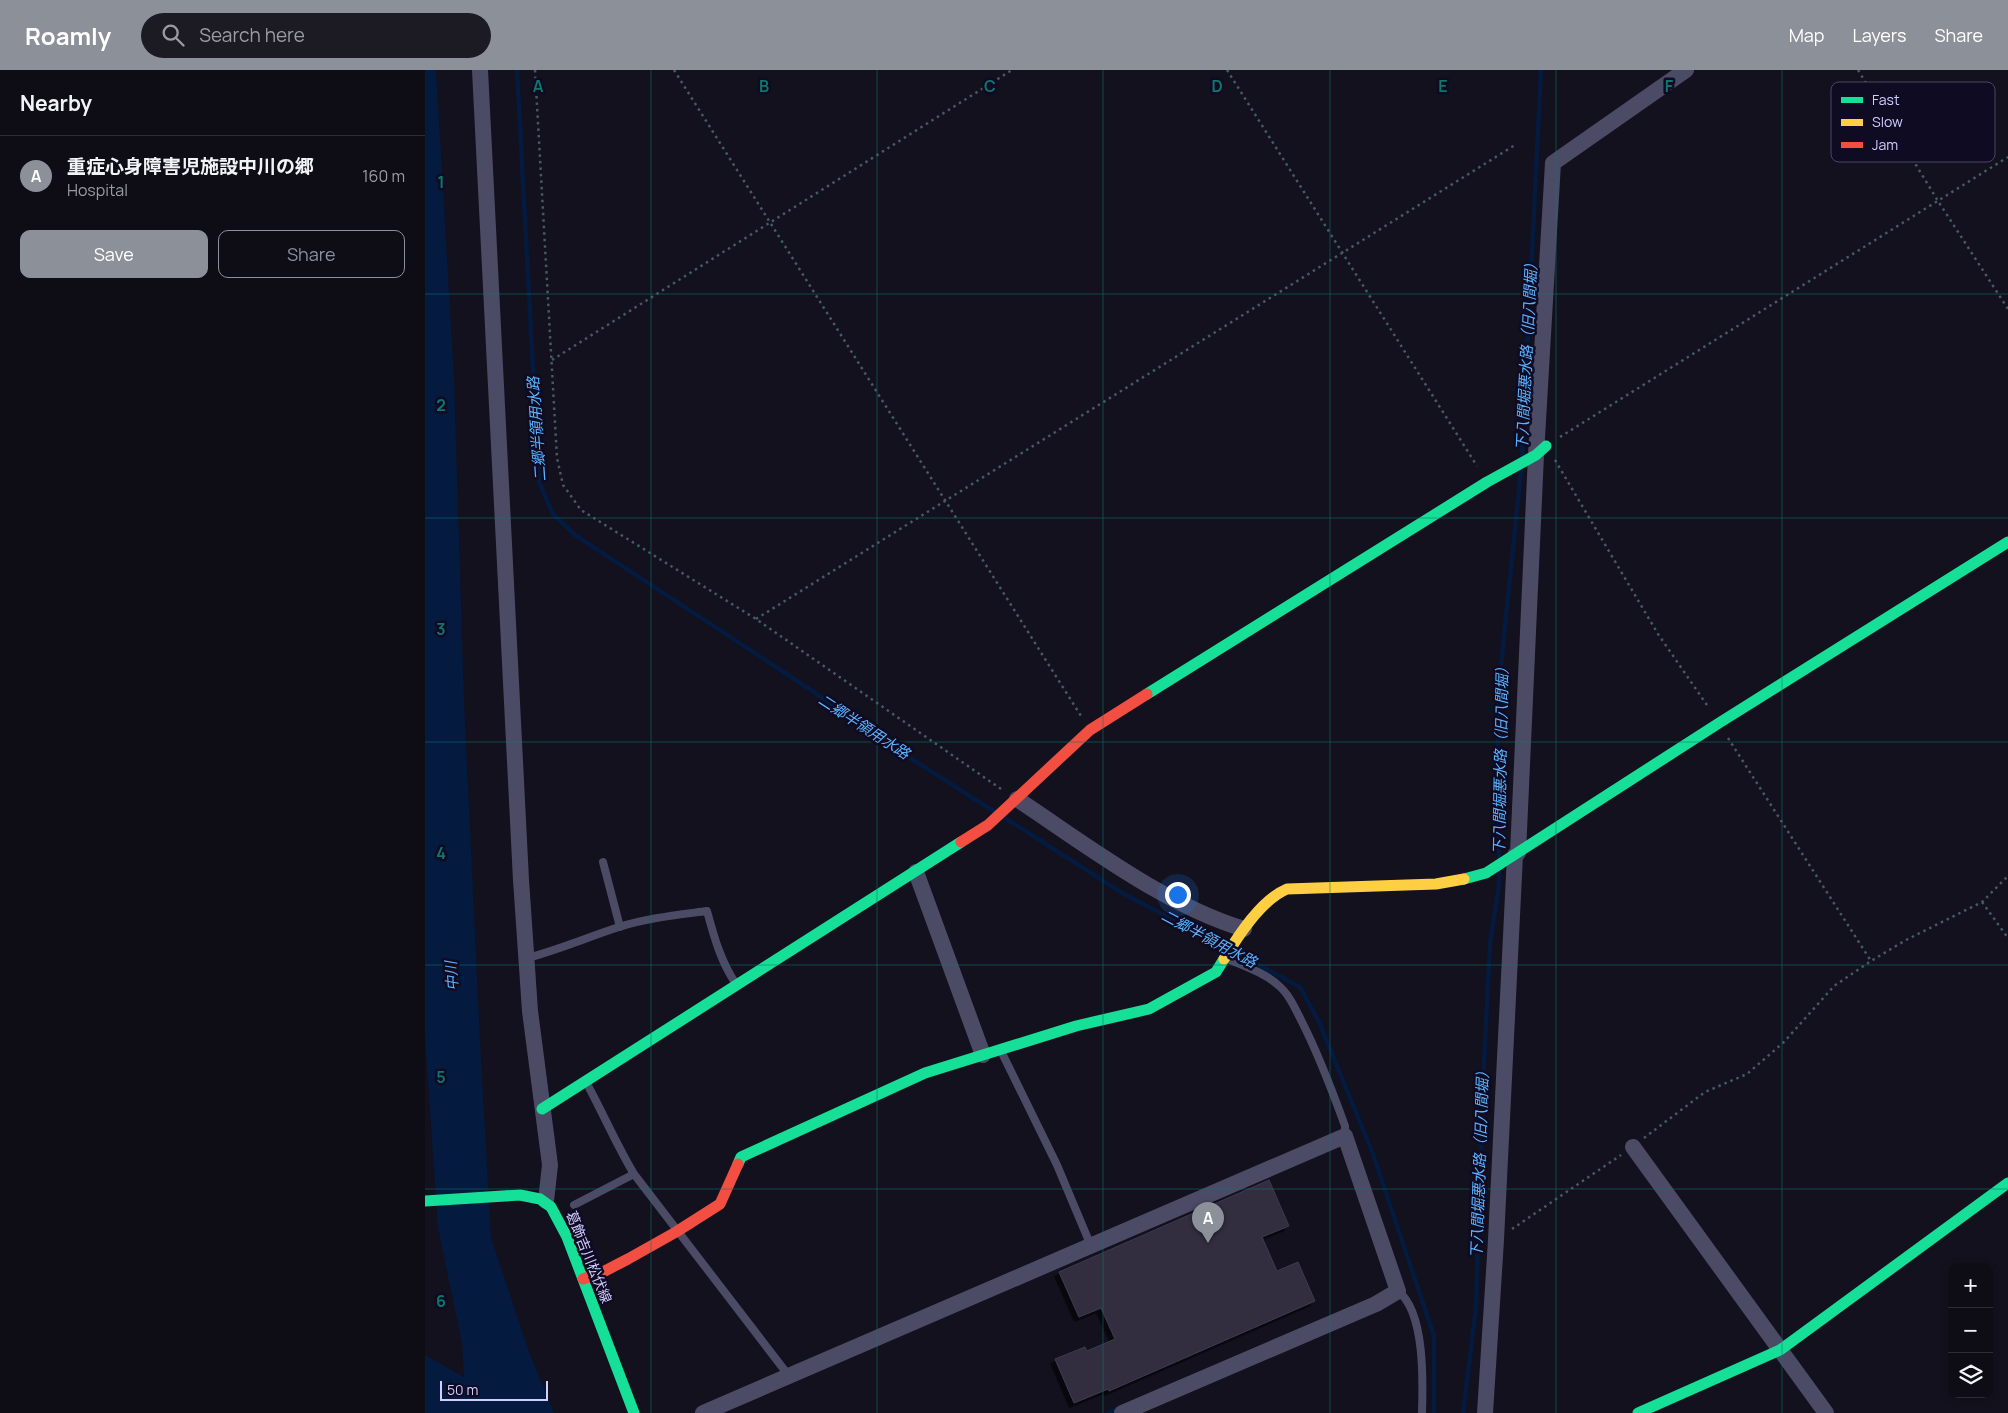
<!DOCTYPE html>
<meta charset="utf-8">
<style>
:root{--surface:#0e0d16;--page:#1c1b23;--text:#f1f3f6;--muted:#9b9ca1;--line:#2e2d35;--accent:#8c9099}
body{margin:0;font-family:Manrope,"Noto Sans JP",sans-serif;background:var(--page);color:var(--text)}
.controls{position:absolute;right:15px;bottom:15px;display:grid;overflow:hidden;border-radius:10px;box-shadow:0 2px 8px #0003}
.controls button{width:45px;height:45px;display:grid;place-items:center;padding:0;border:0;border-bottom:1px solid var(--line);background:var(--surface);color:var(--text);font:25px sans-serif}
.scale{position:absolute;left:15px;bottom:12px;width:108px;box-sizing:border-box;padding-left:5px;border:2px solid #d2cdff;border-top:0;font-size:14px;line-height:18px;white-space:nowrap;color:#d2cdff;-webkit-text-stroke:4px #0f0b23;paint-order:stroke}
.you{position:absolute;left:752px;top:824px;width:18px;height:18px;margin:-12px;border:4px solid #fff;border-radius:50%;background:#1a73e8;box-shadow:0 0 0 8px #1a73e833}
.badge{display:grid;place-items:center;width:32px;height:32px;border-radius:50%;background:var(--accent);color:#fff;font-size:16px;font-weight:700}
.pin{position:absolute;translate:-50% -41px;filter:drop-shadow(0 1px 2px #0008)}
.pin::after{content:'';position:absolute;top:26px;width:18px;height:15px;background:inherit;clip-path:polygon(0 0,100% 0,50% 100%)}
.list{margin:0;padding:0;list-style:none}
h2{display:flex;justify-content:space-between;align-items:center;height:65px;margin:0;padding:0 20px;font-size:21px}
h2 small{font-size:16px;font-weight:400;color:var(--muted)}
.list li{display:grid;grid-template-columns:32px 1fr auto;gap:15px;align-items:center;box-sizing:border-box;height:80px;padding:0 20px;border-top:1px solid var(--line)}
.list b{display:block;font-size:19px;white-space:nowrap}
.list p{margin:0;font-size:16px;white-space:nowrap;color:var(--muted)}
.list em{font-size:16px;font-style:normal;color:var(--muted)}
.actions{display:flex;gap:10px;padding:15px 20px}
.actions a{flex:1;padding:11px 0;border:1px solid var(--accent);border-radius:10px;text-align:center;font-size:18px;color:var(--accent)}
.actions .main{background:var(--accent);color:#fff}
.icon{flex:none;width:28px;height:28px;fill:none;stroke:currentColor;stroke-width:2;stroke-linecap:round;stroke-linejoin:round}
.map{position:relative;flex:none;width:1583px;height:1343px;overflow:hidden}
header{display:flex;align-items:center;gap:30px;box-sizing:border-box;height:70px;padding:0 25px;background:var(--accent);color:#fff}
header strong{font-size:24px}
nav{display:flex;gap:28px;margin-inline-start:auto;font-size:18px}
.search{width:350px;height:45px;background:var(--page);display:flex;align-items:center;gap:12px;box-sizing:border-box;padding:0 18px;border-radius:28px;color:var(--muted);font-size:19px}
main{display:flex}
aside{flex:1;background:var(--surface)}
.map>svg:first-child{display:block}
</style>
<header>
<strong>Roamly</strong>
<div class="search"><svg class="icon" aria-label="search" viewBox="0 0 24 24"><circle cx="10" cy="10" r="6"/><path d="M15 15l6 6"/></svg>Search here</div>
<nav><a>Map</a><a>Layers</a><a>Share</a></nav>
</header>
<main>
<aside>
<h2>Nearby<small></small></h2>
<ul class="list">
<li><span class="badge">A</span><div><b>重症心身障害児施設中川の郷</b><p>Hospital</p></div><em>160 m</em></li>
</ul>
<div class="actions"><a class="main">Save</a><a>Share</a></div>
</aside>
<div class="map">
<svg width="1583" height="1343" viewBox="0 0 1583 1343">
<defs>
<filter id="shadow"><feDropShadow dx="-4.5" dy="4.5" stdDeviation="0" flood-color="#0009"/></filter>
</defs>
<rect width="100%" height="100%" fill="#12111d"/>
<path fill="#051a3f" d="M0 0H11L29 308 39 632 55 971 66 1168 104 1282 129 1343H0V1285L39 1307 37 1274 13 1158 0 967Z"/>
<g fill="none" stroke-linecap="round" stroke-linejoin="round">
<path stroke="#051a3f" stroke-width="4.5" d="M92 0 114 412 128 444 150 465 383 618 465 675 570 742
M1097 386 1116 0
M580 748 699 824 800 877
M1074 787 1072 697 1075 605 1096 401
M811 883 875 917 894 952 948 1084 1009 1266V1343
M683 1343 695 1338
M1038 1343 1051 1237 1059 993 1065 873 1074 815V802"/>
</g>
<path fill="#302e3f" stroke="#3e3a52" filter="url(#shadow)" d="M844 1110 864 1156 837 1167 852 1201 873 1192 890 1231 684 1321 683 1319 649 1333 630 1289 660 1277 662 1281 690 1269 676 1238 654 1247 634 1202Z"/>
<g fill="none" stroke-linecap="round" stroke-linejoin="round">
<path stroke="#475868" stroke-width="2.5" stroke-dasharray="2.5 4" stroke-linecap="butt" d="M110 0 132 388 138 415 156 440 331 549 576 719
M249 0 656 646
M802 0 1052 396
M1433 0 1513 131 1583 239
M127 290 587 0
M1135 367 1583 87
M1130 390 1233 564 1284 638
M331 549 1090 75
M1303 668 1446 891
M1557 832 1583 868
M1219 1068 1280 1022 1322 1004 1359 972 1409 916 1446 891 1481 870 1557 832 1583 806
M1087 1159 1196 1085"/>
<path stroke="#4c4b66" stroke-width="8" d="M178 792 195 857
M102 888C133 880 163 867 194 857 222 848 252 845 282 841 289 867 296 892 311 914
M803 889C819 896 840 903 853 915 864 924 870 938 876 950 894 985 907 1020 920 1056V1066
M577 983 632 1095 666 1176
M161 1012C178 1043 191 1074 209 1104L364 1306
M149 1135 209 1104
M973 1221C1000 1242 998 1311 997 1343"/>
<path stroke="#4c4b66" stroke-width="16" d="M55 0 96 810 105 941 125 1095 121 1131
M592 729C663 776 738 834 819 859
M1093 783 1111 385 1128 93 1261 0
M491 802 558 985
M1208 1077 1401 1343
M278 1343 920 1066 973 1221 951 1234 697 1343
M1060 1343 1071 1170 1090 785"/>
<path stroke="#16e098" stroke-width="11" d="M722 624 1062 412 1111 385 1121 376
M1039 809 1061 803 1294 653 1583 472
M117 1039 536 772
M313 1094 316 1087 500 1003 651 956 724 939 791 902 799 889
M0 1131 95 1125 115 1129 126 1137 142 1167 209 1343
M1213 1343 1355 1280 1583 1113"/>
<path stroke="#ffcf43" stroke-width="11" d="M799 889C813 866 836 830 862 819L1011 814 1039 809"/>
<path stroke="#f24e42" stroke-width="11" d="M536 772 563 755 665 660 722 624
M158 1209 178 1202 203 1189 251 1162 295 1134 313 1094"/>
</g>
<path fill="none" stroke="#0f766e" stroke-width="1" stroke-opacity="0.55" d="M226 0V1343M452 0V1343M678 0V1343M905 0V1343M1131 0V1343M1357 0V1343M0 224H1583M0 448H1583M0 672H1583M0 895H1583M0 1119H1583"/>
<g text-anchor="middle" stroke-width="5" stroke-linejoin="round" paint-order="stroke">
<g font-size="14" fill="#d2cdff" stroke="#0f0b23">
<text transform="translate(164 1187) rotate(68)" y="5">葛飾吉川松伏線</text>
</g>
<g font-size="15" font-style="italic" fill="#5bb3ff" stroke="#0f0b23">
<text transform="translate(1102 283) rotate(-87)" y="5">下八間堀悪水路（旧八間堀）</text>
<text transform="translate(112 359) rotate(-94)" y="5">二郷半領用水路</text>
<text transform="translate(439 657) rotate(33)" y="5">二郷半領用水路</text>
<text transform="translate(1076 687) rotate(-89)" y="5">下八間堀悪水路（旧八間堀）</text>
<text transform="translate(784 869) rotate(28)" y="5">二郷半領用水路</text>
<text transform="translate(27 906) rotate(-94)" y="5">中川</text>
<text transform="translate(1055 1091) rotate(-88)" y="5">下八間堀悪水路（旧八間堀）</text>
</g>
</g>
<rect x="1406" y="12" width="164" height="80" rx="8" fill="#0f0b23" stroke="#4a4565" stroke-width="1"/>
<rect x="1416" y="27" width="22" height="6" fill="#16e098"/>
<rect x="1416" y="49" width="22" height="7" fill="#ffcf43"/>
<rect x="1416" y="72" width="22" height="6" fill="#f24e42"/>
<g font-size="14" fill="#d2cdff">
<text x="1447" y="35">Fast</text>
<text x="1447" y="57">Slow</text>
<text x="1447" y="80">Jam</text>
</g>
<g font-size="16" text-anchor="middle" font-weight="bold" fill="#0f766e" stroke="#0f0b23" stroke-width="5" stroke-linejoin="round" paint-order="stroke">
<text x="113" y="22">A</text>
<text x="339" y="22">B</text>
<text x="565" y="22">C</text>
<text x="792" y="22">D</text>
<text x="1018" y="22">E</text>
<text x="1244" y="22">F</text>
<text x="16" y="118">1</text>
<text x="16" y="341">2</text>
<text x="16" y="565">3</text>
<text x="16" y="789">4</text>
<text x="16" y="1013">5</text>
<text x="16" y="1237">6</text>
</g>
</svg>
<div class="controls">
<button>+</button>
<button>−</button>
<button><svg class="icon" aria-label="layers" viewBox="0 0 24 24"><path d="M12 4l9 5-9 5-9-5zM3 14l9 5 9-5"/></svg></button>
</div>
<div class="scale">50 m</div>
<div class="you"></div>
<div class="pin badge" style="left:783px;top:1173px">A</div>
</div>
</main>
